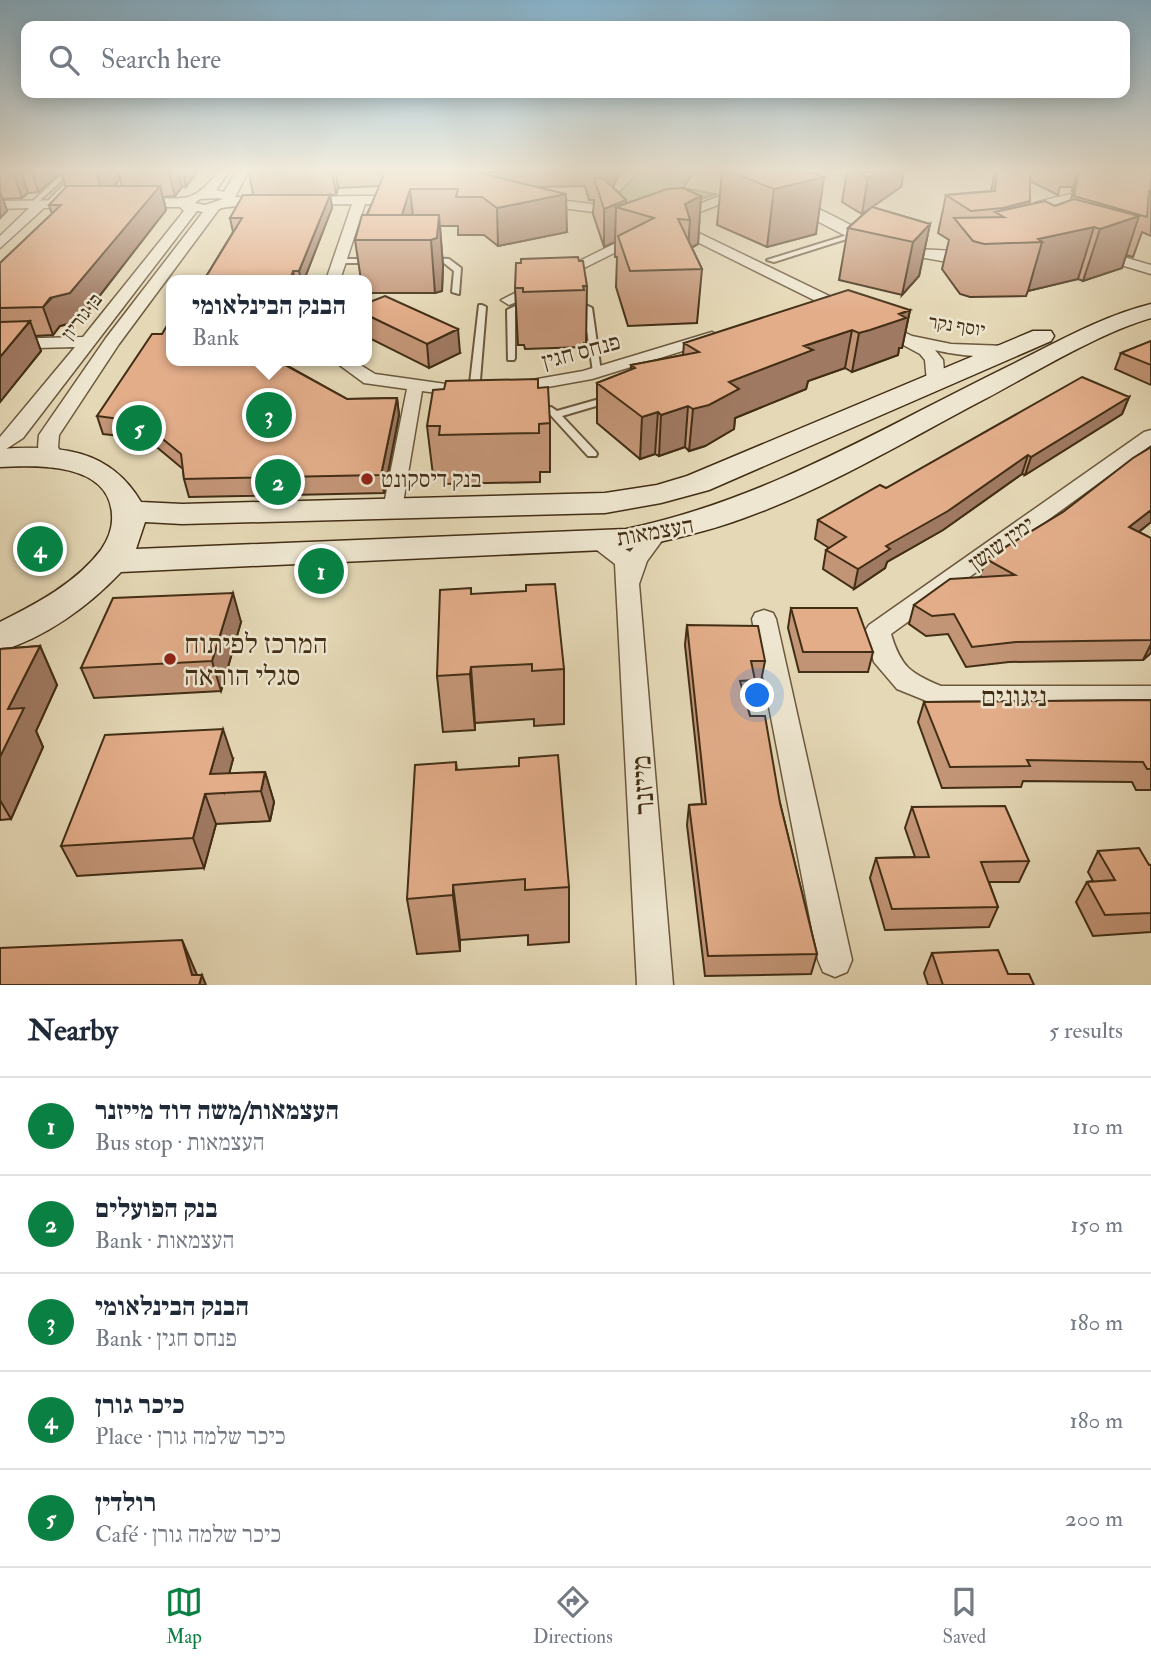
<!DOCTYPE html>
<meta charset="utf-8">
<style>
:root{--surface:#fff;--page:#f2f2f3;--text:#1f2937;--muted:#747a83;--line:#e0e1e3;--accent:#0b8043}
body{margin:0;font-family:"IM FELL Double Pica","Frank Ruhl Libre",serif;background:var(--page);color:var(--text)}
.you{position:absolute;left:758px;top:696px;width:24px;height:24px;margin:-18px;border:5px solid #fff;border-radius:50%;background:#1a73e8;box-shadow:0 0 0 10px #1a73e833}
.badge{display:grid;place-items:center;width:46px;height:46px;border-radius:50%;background:var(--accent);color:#fff;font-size:23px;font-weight:700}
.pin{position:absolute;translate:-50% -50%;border:4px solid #fff;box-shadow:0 2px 7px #0006}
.popup{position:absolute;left:166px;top:275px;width:206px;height:91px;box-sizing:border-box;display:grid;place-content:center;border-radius:14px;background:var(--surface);filter:drop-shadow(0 2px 5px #0005);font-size:23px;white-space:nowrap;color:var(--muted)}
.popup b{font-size:26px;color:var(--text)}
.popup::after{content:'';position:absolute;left:50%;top:100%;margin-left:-14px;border:14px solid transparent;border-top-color:var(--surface)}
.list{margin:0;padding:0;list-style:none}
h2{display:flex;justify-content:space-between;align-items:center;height:91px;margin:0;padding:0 28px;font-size:30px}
h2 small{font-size:23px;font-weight:400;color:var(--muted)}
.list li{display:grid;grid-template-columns:46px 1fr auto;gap:21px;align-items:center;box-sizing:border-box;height:98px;padding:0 28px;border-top:2px solid var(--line)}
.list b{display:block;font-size:26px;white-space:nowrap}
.list p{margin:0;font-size:23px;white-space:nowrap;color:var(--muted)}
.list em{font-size:23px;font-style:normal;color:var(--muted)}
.icon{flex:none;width:38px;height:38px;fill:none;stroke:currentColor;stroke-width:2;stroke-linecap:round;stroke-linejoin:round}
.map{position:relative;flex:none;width:1151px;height:985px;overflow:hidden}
.search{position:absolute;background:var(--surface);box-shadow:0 4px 18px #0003;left:21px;right:21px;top:21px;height:77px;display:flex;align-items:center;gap:18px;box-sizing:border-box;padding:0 24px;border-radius:14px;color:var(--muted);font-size:26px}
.sheet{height:581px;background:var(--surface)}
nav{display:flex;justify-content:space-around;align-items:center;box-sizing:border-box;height:98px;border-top:2px solid var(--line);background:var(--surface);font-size:19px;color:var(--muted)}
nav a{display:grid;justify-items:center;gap:4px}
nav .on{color:var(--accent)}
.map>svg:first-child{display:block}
</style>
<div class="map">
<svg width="1151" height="985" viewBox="0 0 1151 985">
<rect width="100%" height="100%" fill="#e5d8b6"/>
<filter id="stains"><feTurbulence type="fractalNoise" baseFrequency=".00286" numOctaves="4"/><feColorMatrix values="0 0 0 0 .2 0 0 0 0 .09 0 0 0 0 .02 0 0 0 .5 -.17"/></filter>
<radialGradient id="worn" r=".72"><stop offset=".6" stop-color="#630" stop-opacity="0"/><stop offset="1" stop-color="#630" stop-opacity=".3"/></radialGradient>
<path fill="#b0c091" stroke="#797753" stroke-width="2" d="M638 172H694L683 188 715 194 668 211 612 201Z"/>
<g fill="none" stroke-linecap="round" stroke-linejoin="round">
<defs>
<path id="lane" d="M64 172H71L35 205H31V203Z
M76 172H83L50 205H46V203Z
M854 233 857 235 856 236 774 262 767 260Z
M427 258 449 259 461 268 459 294 452 292 454 271 444 263 427 262Z
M337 259H372L376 261 372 263H337Z
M570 300H576L592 308 601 372 600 374H594L593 372 584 309 570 304Z
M526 301H532L533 303 515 311V358L514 360H508L507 310Z
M479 305H482L486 307 479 392 474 395 469 392Z
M610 396 615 399 613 401 562 416 596 452 597 454 596 456H588L546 410 551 407 557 411Z"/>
<path id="street" d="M217 172H229L216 190 224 192 236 172H248L235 197H267L273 201C260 210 235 203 219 209L119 344 59 435 58 447 63 457 60 461H46L38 447 39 435 106 338 203 212 197 211 23 438 0 453V437L75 347 0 349V339L83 337 184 211 180 207H138L134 206V200C173 192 189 213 217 172ZM218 198 223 199 205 205 195 203 200 199Z
M753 172H765L749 193 679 220 668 217 741 187Z
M1151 187V195C1115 196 1079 197 1044 208L1038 225 1026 222 1035 203C1073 191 1111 188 1151 187Z
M360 196H400L406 200 400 204H365L340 280H326L352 204 302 205 296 201 302 197Z
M540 198 619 207 625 211 619 215 536 205V199Z
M78 200 82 201V207L44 208 0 248V236L29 208 0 209V201Z
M794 200C835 211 866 240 910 248 925 251 971 249 979 256L972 260 942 261 891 252 848 237 790 207V201Z
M674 221 852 307 854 310 846 315 840 313 669 228V222Z
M636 233 648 236 514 303 509 305 501 300Z
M1096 249 1151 265V274L1091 256V250Z
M878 320 912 336 951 344 1007 346 1015 351C1004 362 950 354 935 350L943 360 945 382 936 387 927 382 925 360 920 354 872 328 870 325Z
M712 332 720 337 718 340 592 379 509 394 500 389 509 384 583 371Z
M334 361H354L375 374 467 387 476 392 467 397 422 391 403 503 396 505 385 499 407 389 364 383Z
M1151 430V445L891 634C901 667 910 673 941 686H1151V706H939L897 689 874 662 865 631 869 625 1144 432Z
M655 528 666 535 647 561 639 584 673 985H637L615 564 584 540 587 535H603L630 552 647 530Z
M764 610 773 613 776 619 852 960 847 972 835 977 823 972 818 960 752 619 755 613Z"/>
<path id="secondary" d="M1151 304V318C1099 333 1032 374 983 400 905 441 828 488 744 518 706 532 666 541 626 549L121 572C89 606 45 638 0 651V622C36 604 76 583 101 550 108 540 113 527 112 515 110 462 36 465 0 467V449C58 445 109 448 141 502L182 504 605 493 657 485 687 476 1033 331H1051L1054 336 1051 341 709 490 661 503 605 513 182 524 145 522 136 549 626 529C767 500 887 425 1015 363 1059 341 1103 316 1151 304Z"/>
</defs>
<use href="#lane" stroke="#6b583d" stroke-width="4"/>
<use href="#street" stroke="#6b583d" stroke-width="3"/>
<use href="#secondary" stroke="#422e15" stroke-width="3"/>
<use href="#lane" fill="#eee6d0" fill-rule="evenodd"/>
<use href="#street" fill="#eee6d0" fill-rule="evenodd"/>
<use href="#secondary" fill="#eee6d0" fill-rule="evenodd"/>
</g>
<path fill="#c39577" stroke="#422e15" stroke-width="2" fill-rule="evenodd" d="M0 172H61L38 192 28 193 22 198 3 199 7 211 0 218Z
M61 172H197L186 187H182L175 196 163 197 166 210 80 321 60 326 53 335 35 336 41 351 0 402V263L52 214 49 205 66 188ZM120 179 122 186H114Z
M249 172H620L613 187 626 200V204L701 196 698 244 692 248 702 269 697 323 628 326 616 287 617 257H615V242L604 247 593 214 594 200H589L585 186 535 187 567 232 498 246 484 235H458V226H440L443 266 442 291 435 293H367V280H361L355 240 380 186 338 188 336 195H330L332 208 304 280H204L233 232 230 218 253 194Z
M722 172H810L816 234 767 247 717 225Z
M847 172H904L901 187 872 207 930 224 919 276 902 295 839 280 848 228 869 209 862 214 842 202Z
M995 172H1151V236L1142 232 1133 257 1126 255 1122 268 1083 281 1078 279 1028 291 1026 296 970 297 960 294 942 269 949 240 938 233 946 195 991 191ZM1030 181 1058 195 1060 187H1073L1072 191H1073L1071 200 1055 206 1029 204Z
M587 286 586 343H584V347L525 349 524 345H518L515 288Z
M367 303 460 353 429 368 367 337Z
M910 310 902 348H899L898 355 852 372 845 368 808 381 806 389 735 418 734 429 705 446 689 451 685 447 659 456 655 454 640 459 597 423V383L631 370V365L683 355 684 343Z
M1151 341V385L1115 369 1121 353Z
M281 362 347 399 397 398 399 415 384 493 189 497 184 479 183 469 147 439 103 434 97 416Z
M538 388 550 423V472H540V482L443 484 442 475H433L427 426Z
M1129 397 1122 414 1025 475 1022 474 943 530 887 562 885 568 854 589 823 569 826 550 829 548 815 539 818 520 886 488Z
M1063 512 1151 522 1139 532 1151 538V653L1143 660 1009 662 966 667 948 634 926 636 909 624 914 605 980 577 986 559Z
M471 594 564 669V724L534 726V719L475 723V730L443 732 437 676Z
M791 608 873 652 868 672H799L788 628Z
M241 622 221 691 94 698 81 668Z
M687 625 765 661 761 681H755L752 700 746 701 750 716 780 803 817 954 811 974 705 976 687 825 689 805 702 804 685 645Z
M40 646 57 685 36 731 43 747 11 819 0 820V649Z
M1151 700V790H1136L1132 782 1023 781 1021 787 942 788 918 722 924 702Z
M233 759 229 774 265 772 274 802 270 821 216 824 204 868 77 876 61 846Z
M456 762 457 770 569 887V942L528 945V935L460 940V951L417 954 407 899Z
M912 807 1029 861 1019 882H989L998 907 989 927 885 930 870 878 876 858 915 857 905 828Z
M1098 851 1151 865V932L1093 936 1076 902 1087 882 1093 881 1088 872Z
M932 953 1008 974 1034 985H928L924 973Z"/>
<path fill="#9f7961" stroke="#422e15" stroke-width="2" d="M13 172H21L28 193 22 198Z
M32 172H61L38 192Z
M96 172H119L120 179 104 197Z
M169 172H178L182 187 175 196Z
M183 172H197L186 187Z
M332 172H336L338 188 336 195Z
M606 172H620L606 202Z
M877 172H904L901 187 862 214 868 178Z
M1078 172H1079L1073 191H1072Z
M824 177 816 234 767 247 774 189Z
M160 186 166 210 80 321 60 326 53 335 43 307Z
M410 189 414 226 401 218Z
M0 191 7 211 0 218Z
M566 194 567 232 498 246 497 208Z
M330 195 332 208 304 280H301L299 271Z
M701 196 698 244 688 249 690 220 685 204Z
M626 200V210L616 207 615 242 604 247V209Z
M1030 201 1020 238 1001 216 1003 208Z
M439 215 443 266 442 291 435 293 431 240Z
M1139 216 1122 268 1083 281 1100 229Z
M930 224 919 276 902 295 913 242Z
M1094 227 1078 279 1028 291 1042 242 1038 239Z
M293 271 295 280H290Z
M910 310 902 348H899L898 355 852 372 859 333 899 314Z
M30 321 41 351 0 402V357Z
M458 329 460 353 429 368 427 344Z
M852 330 845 368 808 381 806 389 735 418 734 429 705 446 689 451 693 409 729 382 804 346Z
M1129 397 1122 414 1025 475 1031 457Z
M397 398 399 415 384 493 381 475Z
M688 406 685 447 659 456 661 415Z
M658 412 655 454 640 459 642 417Z
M1028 455 1022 474 943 530 887 562 885 568 854 589 858 569 886 546Z
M1151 510V522L1121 546 1129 527Z
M233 593 241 622 221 691 212 661Z
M1151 644V653L1143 660Z
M40 646 57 685 36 731 43 747 11 819 0 800V757L8 709Z
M471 667 475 723V730L470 674Z
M223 729 233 759 224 793 210 774Z
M265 772 274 802 270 821 261 791Z
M205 794 216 824 204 868 193 838Z
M453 885 460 940V951L453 895Z
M182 940 200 982 202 975 206 985H196L192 975Z"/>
<path fill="#e3ad8a" stroke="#422e15" stroke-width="2" d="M385 172H475L566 194 497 208 482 197H456L458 189H410L402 215H367Z
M731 172H810L824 177 774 189Z
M858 172H877L868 178Z
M997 172H1030V201L1003 208 971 211 946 195 995 191Z
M1079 172H1151V192L1149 191 1147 217 1074 196Z
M594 178 604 179 626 200 604 209Z
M67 186H160L70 293 50 298 43 307 0 308V263L61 205H49Z
M683 188 701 196 685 204 690 220 678 219 702 269 630 271 618 236 654 218 616 207 667 189Z
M243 195H330L299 271H293L290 280H204L242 218H230Z
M1074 199 1139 216 1100 229 1094 227 1038 239 1042 242 984 244 973 241 954 218 1004 217 995 212 1045 201 1055 206Z
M872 207 930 224 913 242 848 228Z
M362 215H439L437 238 431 240H355Z
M578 257 579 261H583L587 286H583L584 290 523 292V288H515L516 263H521V259Z
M848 290 910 310 899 314 906 318 870 330 859 333 852 330 804 346 813 350 729 382 739 389 709 405 693 409 688 406 661 415 658 412 642 417 597 383 635 368 631 365 699 352 684 343Z
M385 296 458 329 427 344 367 315V303Z
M171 319V361H278L347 399 397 398 381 475 184 479 181 454 142 422 97 416 152 334H162Z
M30 321 0 357V322Z
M1151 341V365L1121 353Z
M1082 377 1129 397 1031 457 1028 455 948 511 886 546 890 549 858 569 826 550 846 537 818 520 880 485 886 488Z
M538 379V388L548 387 550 423 539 424V433L439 435 440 426H427L433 390 444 389 446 381Z
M1151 447V510L1129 527 1151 538V640L1016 642 972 647 954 614 932 616 914 605 950 579 1015 575 986 559 1063 512 1133 458Z
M555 584 564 669 532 671V664L471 667 470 674 437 676 440 590 471 588V594L526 591V585Z
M233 593 212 661 81 668 113 598Z
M791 608H857L873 652H803Z
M687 625 758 626 765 661H751L755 680 740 681 750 716H765L780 803 817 954 708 956 689 805 706 804Z
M40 646 8 709 24 708 0 757V649Z
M1151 700V769H1147L1143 762 1027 760 1030 766 950 767 924 702Z
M223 729 210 774 265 772 261 791 205 794 193 838 61 846 105 735Z
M558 755 569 887 525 890V879L453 885V895L407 899 415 765 456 762V770L519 766V758Z
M1005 806 1029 861 981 862 998 907 892 909 876 858 929 857 912 807Z
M1139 848 1149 865H1151V913L1105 915 1087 882 1115 880 1098 851Z
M182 940 192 975H202L199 985H0V948Z
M998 950 1008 974H1029L1034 985H943L932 953Z"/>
<linearGradient id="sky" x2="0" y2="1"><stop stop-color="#87b6d1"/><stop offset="0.55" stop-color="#f3edde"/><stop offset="1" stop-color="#f3edde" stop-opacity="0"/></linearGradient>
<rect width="1151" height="310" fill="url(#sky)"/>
<g fill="#8f2418" stroke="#eee6d0" stroke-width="2.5">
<circle cx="367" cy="479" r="7"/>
<circle cx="170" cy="659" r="7"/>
</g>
<g text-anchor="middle" stroke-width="5" stroke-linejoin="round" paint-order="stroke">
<g font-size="19" fill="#422e15" stroke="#eee6d0">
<text transform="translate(81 316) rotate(-52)" y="7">בן גוריון</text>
<text transform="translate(957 325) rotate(9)" y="7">יוסף נקר</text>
</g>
<g font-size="23" fill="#422e15" stroke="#eee6d0">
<text transform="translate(581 351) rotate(-15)" y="8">פנחס חגין</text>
<text transform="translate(655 531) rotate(-10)" y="8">העצמאות</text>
<text transform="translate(1001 543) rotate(-36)" y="8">ימין שושן</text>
</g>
<g font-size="23" fill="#422e15" stroke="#eee6d0" text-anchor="start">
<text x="381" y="487">בנק דיסקונט</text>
</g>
<g font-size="28" fill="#422e15" stroke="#eee6d0" text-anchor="start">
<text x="184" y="653">המרכז לפיתוח<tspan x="184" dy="32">סגלי הוראה</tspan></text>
</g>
<g font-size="28" fill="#422e15" stroke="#eee6d0">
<text x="1014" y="706">ניגונים</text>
<text transform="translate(642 785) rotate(-94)" y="10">מייזנר</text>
</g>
</g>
<rect width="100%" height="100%" filter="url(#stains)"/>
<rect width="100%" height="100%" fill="url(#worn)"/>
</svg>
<div class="you"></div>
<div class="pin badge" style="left:321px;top:571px">1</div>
<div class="pin badge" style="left:278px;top:482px">2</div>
<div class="pin badge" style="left:269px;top:415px">3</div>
<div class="popup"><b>הבנק הבינלאומי</b>Bank</div>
<div class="pin badge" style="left:40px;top:549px">4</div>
<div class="pin badge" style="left:139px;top:428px">5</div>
<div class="search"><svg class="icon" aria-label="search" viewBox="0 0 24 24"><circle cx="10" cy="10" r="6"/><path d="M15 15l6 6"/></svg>Search here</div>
</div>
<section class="sheet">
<h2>Nearby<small>5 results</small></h2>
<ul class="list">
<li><span class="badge">1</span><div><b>העצמאות/משה דוד מייזנר</b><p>Bus stop · העצמאות</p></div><em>110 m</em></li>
<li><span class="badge">2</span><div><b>בנק הפועלים</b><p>Bank · העצמאות</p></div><em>150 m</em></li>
<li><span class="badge">3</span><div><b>הבנק הבינלאומי</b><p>Bank · פנחס חגין</p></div><em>180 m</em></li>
<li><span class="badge">4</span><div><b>כיכר גורן</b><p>Place · כיכר שלמה גורן</p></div><em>180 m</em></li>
<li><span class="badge">5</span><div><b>רולדין</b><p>Café · כיכר שלמה גורן</p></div><em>200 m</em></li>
</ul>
</section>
<nav>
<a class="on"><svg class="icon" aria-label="map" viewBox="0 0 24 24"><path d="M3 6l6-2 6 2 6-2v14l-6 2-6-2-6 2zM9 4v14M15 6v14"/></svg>Map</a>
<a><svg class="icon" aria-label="directions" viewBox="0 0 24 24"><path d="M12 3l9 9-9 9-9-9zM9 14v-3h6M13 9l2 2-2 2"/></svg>Directions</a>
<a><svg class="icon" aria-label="saved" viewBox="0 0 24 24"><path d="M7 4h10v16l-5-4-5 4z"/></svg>Saved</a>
</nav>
